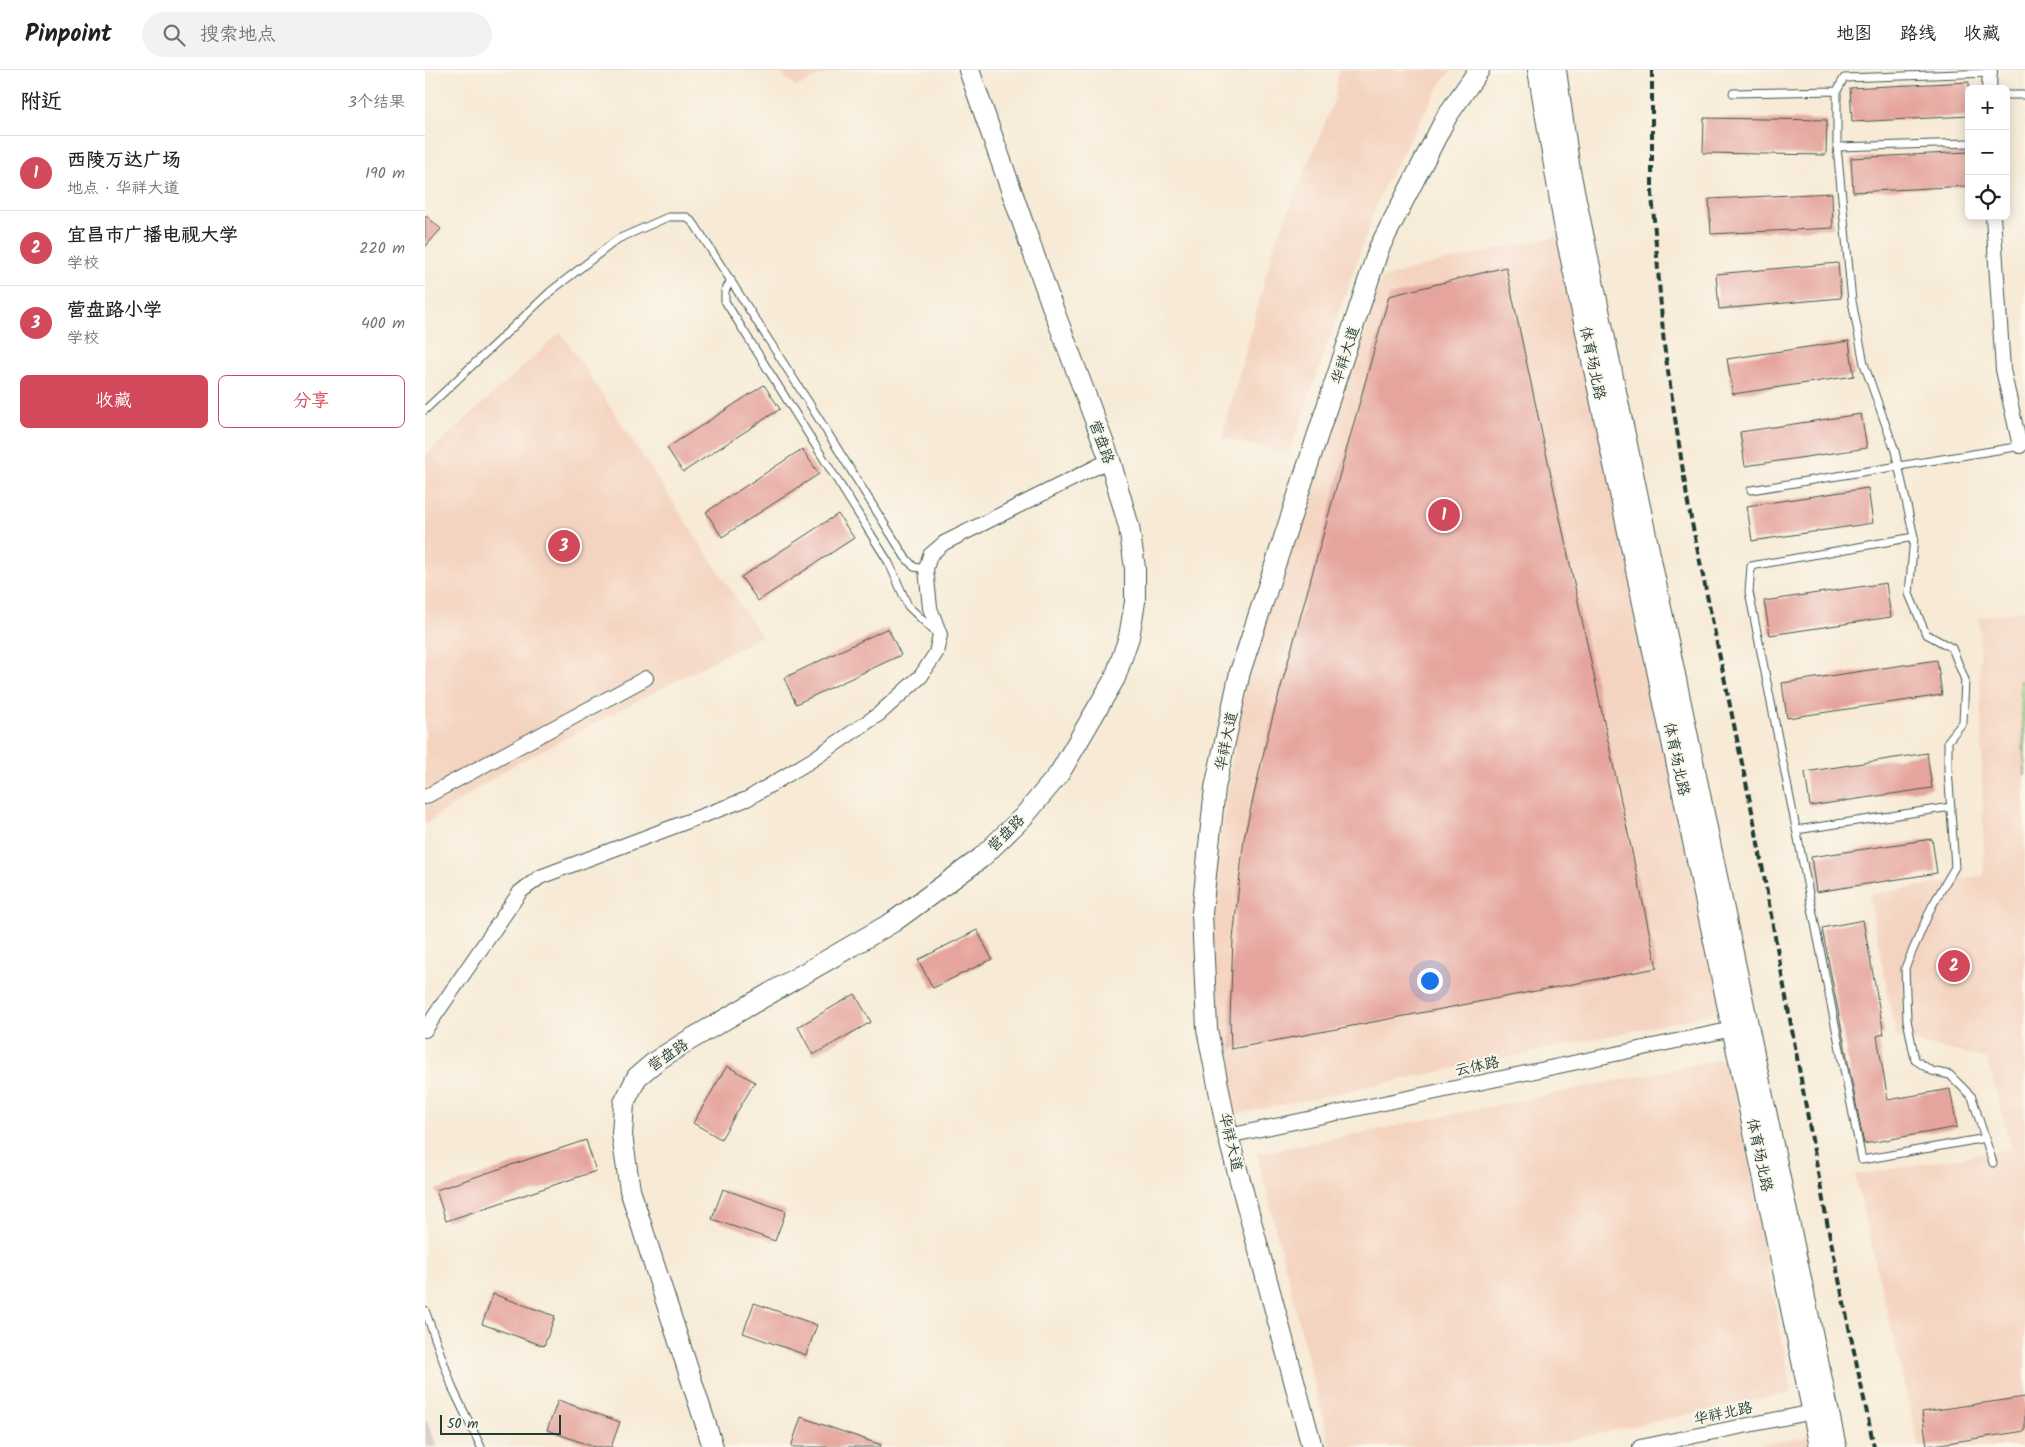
<!DOCTYPE html>
<html lang="zh">
<meta charset="utf-8">
<style>
:root{--surface:#fff;--page:#f2f2f2;--text:#202124;--muted:#757577;--line:#e0e0e0;--accent:#d1495b}
body{margin:0;font-family:Kalam,"LXGW WenKai TC",sans-serif;background:var(--page);color:var(--text)}
.controls{position:absolute;right:15px;top:15px;display:grid;overflow:hidden;border-radius:8px;box-shadow:0 2px 12px #0003}
.controls button{width:45px;height:45px;display:grid;place-items:center;padding:0;border:0;border-bottom:1px solid var(--line);background:var(--surface);color:var(--text);font:25px sans-serif}
.scale{position:absolute;left:15px;bottom:12px;width:121px;box-sizing:border-box;padding-left:5px;border:2px solid #1f3d34;border-top:0;font-size:14px;line-height:18px;white-space:nowrap;color:#1f3d34;-webkit-text-stroke:4px #fbf7ec;paint-order:stroke}
.you{position:absolute;left:1004px;top:910px;width:18px;height:18px;margin:-12px;border:4px solid #fff;border-radius:50%;background:#1a73e8;box-shadow:0 0 0 8px #1a73e833}
.badge{display:grid;place-items:center;width:32px;height:32px;border-radius:50%;background:var(--accent);color:#fff;font-size:16px;font-weight:700}
.pin{position:absolute;translate:-50% -50%;border:2px solid #fff;box-shadow:0 1px 5px #0006}
.list{margin:0;padding:0;list-style:none}
h2{display:flex;justify-content:space-between;align-items:center;height:65px;margin:0;padding:0 20px;font-size:21px}
h2 small{font-size:16px;font-weight:400;color:var(--muted)}
.list li{display:grid;grid-template-columns:32px 1fr auto;gap:15px;align-items:center;box-sizing:border-box;height:75px;padding:0 20px;border-top:1px solid var(--line)}
.list b{display:block;font-size:19px;white-space:nowrap}
.list p{margin:0;font-size:16px;white-space:nowrap;color:var(--muted)}
.list em{font-size:16px;font-style:normal;color:var(--muted)}
.actions{display:flex;gap:10px;padding:15px 20px}
.actions a{flex:1;padding:11px 0;border:1px solid var(--accent);border-radius:8px;text-align:center;font-size:18px;color:var(--accent)}
.actions .main{background:var(--accent);color:#fff}
.icon{flex:none;width:28px;height:28px;fill:none;stroke:currentColor;stroke-width:2;stroke-linecap:round;stroke-linejoin:round}
.map{position:relative;flex:none;width:1600px;height:1377px;overflow:hidden}
header{display:flex;align-items:center;gap:30px;box-sizing:border-box;height:70px;padding:0 25px;background:var(--surface);border-bottom:1px solid var(--line)}
header strong{font-size:24px}
nav{display:flex;gap:28px;margin-inline-start:auto;font-size:18px}
.search{width:350px;height:45px;background:var(--page);display:flex;align-items:center;gap:12px;box-sizing:border-box;padding:0 18px;border-radius:28px;color:var(--muted);font-size:19px}
main{display:flex}
aside{flex:1;background:var(--surface)}
.map>svg:first-child{display:block}
</style>
<header>
<strong>Pinpoint</strong>
<div class="search"><svg class="icon" aria-label="search" viewBox="0 0 24 24"><circle cx="10" cy="10" r="6"/><path d="M15 15l6 6"/></svg>搜索地点</div>
<nav><a>地图</a><a>路线</a><a>收藏</a></nav>
</header>
<main>
<aside>
<h2>附近<small>3个结果</small></h2>
<ul class="list">
<li><span class="badge">1</span><div><b>西陵万达广场</b><p>地点 · 华祥大道</p></div><em>190 m</em></li>
<li><span class="badge">2</span><div><b>宜昌市广播电视大学</b><p>学校</p></div><em>220 m</em></li>
<li><span class="badge">3</span><div><b>营盘路小学</b><p>学校</p></div><em>400 m</em></li>
</ul>
<div class="actions"><a class="main">收藏</a><a>分享</a></div>
</aside>
<div class="map">
<svg width="1600" height="1377" viewBox="0 0 1600 1377">
<rect width="100%" height="100%" fill="#fbf7ec"/>
<filter id="ink" filterUnits="userSpaceOnUse"><feTurbulence type="fractalNoise" baseFrequency=".02" numOctaves="2"/><feDisplacementMap in="SourceGraphic" scale="10" xChannelSelector="R" yChannelSelector="G"/><feConvolveMatrix kernelMatrix="1 2 1 2 8 2 1 2 1" color-interpolation-filters="sRGB"/></filter>
<filter id="wash" filterUnits="userSpaceOnUse"><feTurbulence type="fractalNoise" baseFrequency=".0096" numOctaves="4" result="noise"/><feDisplacementMap in="SourceGraphic" scale="20" xChannelSelector="R" yChannelSelector="G"/><feGaussianBlur stdDeviation="1.12" result="paint"/><feColorMatrix in="noise" values="0 0 0 0 0 0 0 0 0 0 0 0 0 0 0 0 0 1.4 0 .05"/><feComposite in="paint" operator="in"/></filter>
<g filter="url(#wash)">
<rect width="100%" height="100%" fill="#f7ead6"/>
<path fill="#f4d3c0" d="M353 0H407L371 17Z
M914 0H1026L1014 16 957 120 864 384 797 367 850 173 909 31Z
M1135 166 1297 942 808 1045 787 958 783 843 821 605 957 208 1016 192Z
M136 262 336 566 80 700 0 754V386Z
M1600 540V1377H1494L1430 1105 1587 1079 1562 989 1471 967 1444 825 1559 805 1554 547Z
M1304 988 1367 1322 1112 1377H905L832 1084Z
M1385 1366 1387 1377H1323Z"/>
<path fill="#d0c0bc" d="M0 1346 12 1377H0Z"/>
<path fill="#9dd98d" stroke="#5e8b60" d="M1595 611H1600V705Z"/>
<g id="blocks">
<path fill="#e5a49d" d="M1544 12V46L1427 52 1425 18Z
M1279 48 1402 50 1401 85 1278 83Z
M1544 82V116L1428 122 1426 88Z
M1407 123 1408 158 1286 164 1284 129Z
M0 145 16 159 0 177Z
M1413 193 1416 228 1294 239 1291 204Z
M1081 197 1232 898 806 979 805 949 808 869 819 768 843 664 964 226Z
M1424 271 1429 306 1308 324 1302 289Z
M339 315 355 339 258 402 242 378Z
M1436 344 1442 378 1320 396 1315 362Z
M377 379 394 404 297 467 281 442Z
M1443 418 1448 453 1327 471 1322 436Z
M413 444 429 468 333 531 316 507Z
M1461 513 1466 547 1345 565 1339 531Z
M463 558 476 585 371 634 359 608Z
M1512 590 1517 625 1362 648 1357 613Z
M1502 683 1507 718 1385 736 1380 702Z
M1507 769 1512 803 1391 822 1386 787Z
M1438 850 1459 964 1452 966 1463 1030 1525 1019 1532 1057 1439 1074 1397 858Z
M552 860 567 889 508 918 493 890Z
M430 924 446 952 388 985 373 957Z
M302 996 330 1012 296 1069 268 1053Z
M161 1070 171 1101 21 1151 11 1120Z
M298 1119 361 1141 350 1171 287 1149Z
M68 1224 130 1246 119 1276 57 1254Z
M329 1233 392 1255 381 1285 318 1263Z
M1600 1327V1361L1502 1376 1497 1342Z
M133 1330 195 1352 186 1377H169L122 1360Z
M376 1347 456 1375 455 1377H366Z"/>
</g>
</g>
<g filter="url(#ink)">
<use href="#blocks" fill-opacity="0" stroke="#3f574c" stroke-width="1"/>
<g fill="none" stroke-linecap="round" stroke-linejoin="round">
<defs>
<path id="lane" d="M1565 3 1419 8 1412 21V77L1427 231 1439 294 1470 381 1489 467 1484 524 1501 564 1527 578 1540 610 1538 652 1523 671V699L1530 797 1507 836 1480 898 1482 950 1490 990 1507 1001 1525 1005 1547 1027 1568 1093
M1308 23 1412 21
M1581 25H1600
M1412 77 1544 73
M306 210 300 221V231L464 493 483 536 512 564
M0 340 126 221 193 169 243 147H262L270 155 384 333 480 487 489 497 501 499
M1326 420 1597 376
M1489 467 1326 496 1324 522 1437 1090 1561 1068
M1371 760 1526 737
M0 1240 28 1319 56 1377"/>
<path id="street" d="M1564 19 1565 0
M1568 146 1578 300 1595 376
M0 727 221 608
M0 960 95 822 115 807 322 729 387 690 454 644 496 606 511 583 515 565 505 538 501 499 505 485 519 473 685 390
M803 1066 1308 959
M1215 1377 1388 1342"/>
<path id="secondary" d="M1113 0 1141 166 1395 1377
M1131 0 1145 101 1411 1377
M288 1377 205 1120 197 1065 199 1033 212 1007 231 991 261 972 468 852 556 788 599 746 634 704 690 608 704 567 710 532V498L704 457 685 390 626 233 544 0
M887 1377 803 1066 782 959 777 843 790 718 815 602 954 178 1022 46 1054 0"/>
</defs>
<use href="#lane" stroke="#3f574c" stroke-width="9"/>
<use href="#street" stroke="#3f574c" stroke-width="16"/>
<use href="#secondary" stroke="#3f574c" stroke-width="22"/>
<use href="#lane" stroke="#fff" stroke-width="7"/>
<use href="#street" stroke="#fff" stroke-width="14"/>
<use href="#secondary" stroke="#fff" stroke-width="20"/>
<path stroke="#1f3d34" stroke-width="4" stroke-dasharray="8 4" stroke-linecap="butt" d="M1227 0V124L1239 275 1263 434 1328 746 1402 1152 1449 1377"/>
</g>
</g>
<g text-anchor="middle" stroke-width="4" stroke-linejoin="round" paint-order="stroke">
<g font-size="15" fill="#1f3d34" stroke="#fbf7ec">
<text transform="translate(920 285) rotate(-72)" y="5">华祥大道</text>
<text transform="translate(1168 293) rotate(78)" y="5">体育场北路</text>
<text transform="translate(677 372) rotate(70)" y="5">营盘路</text>
<text transform="translate(801 671) rotate(-78)" y="5">华祥大道</text>
<text transform="translate(1252 689) rotate(78)" y="5">体育场北路</text>
<text transform="translate(581 763) rotate(-45)" y="5">营盘路</text>
<text transform="translate(243 985) rotate(-34)" y="5">营盘路</text>
<text transform="translate(1052 996) rotate(-12)" y="5">云体路</text>
<text transform="translate(806 1072) rotate(77)" y="5">华祥大道</text>
<text transform="translate(1335 1085) rotate(78)" y="5">体育场北路</text>
<text transform="translate(1298 1343) rotate(-12)" y="5">华祥北路</text>
</g>
</g>
</svg>
<div class="controls">
<button>+</button>
<button>−</button>
<button><svg class="icon" aria-label="locate" viewBox="0 0 24 24"><circle cx="12" cy="12" r="6"/><path d="M12 2v4M12 18v4M2 12h4M18 12h4"/></svg></button>
</div>
<div class="scale">50 m</div>
<div class="you"></div>
<div class="pin badge" style="left:1019px;top:445px">1</div>
<div class="pin badge" style="left:1529px;top:896px">2</div>
<div class="pin badge" style="left:139px;top:476px">3</div>
</div>
</main>
